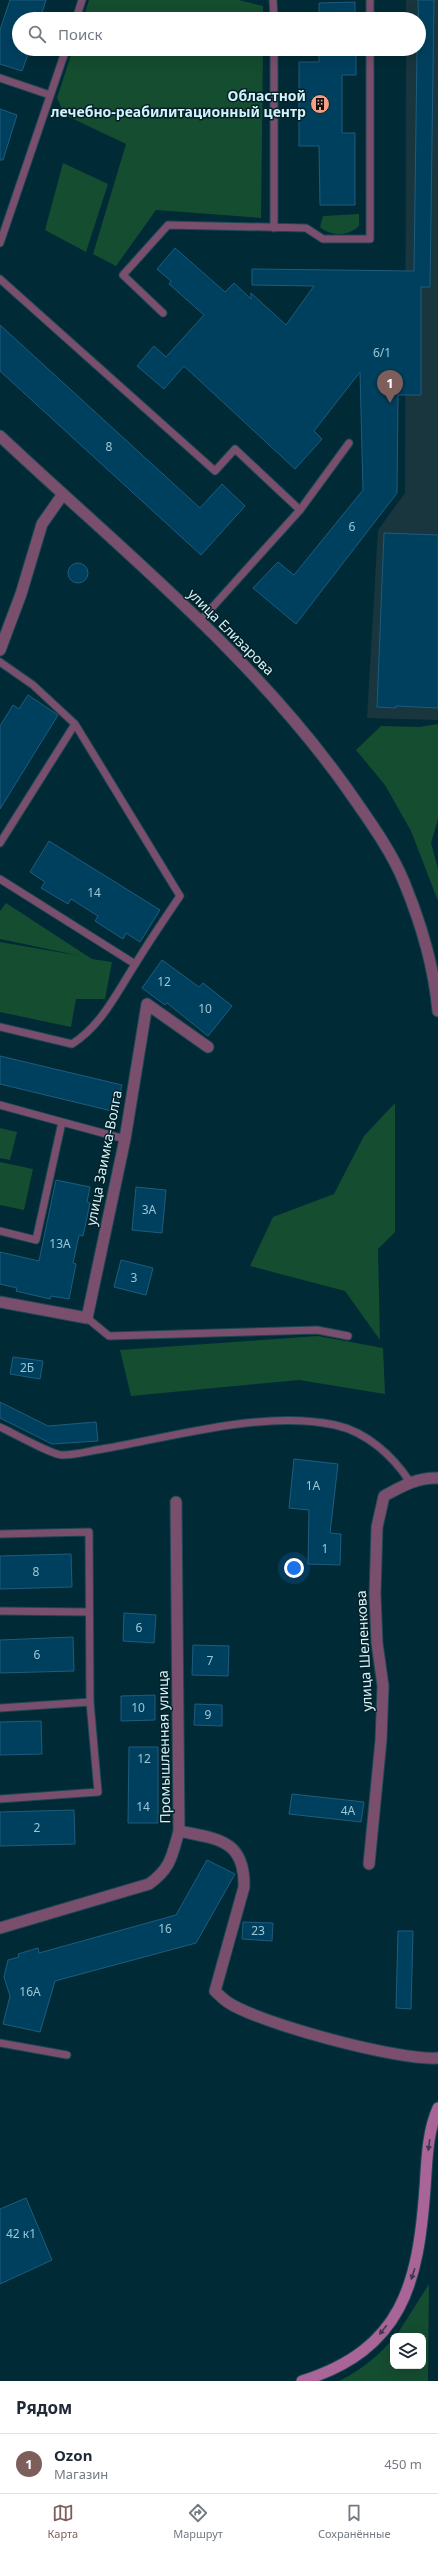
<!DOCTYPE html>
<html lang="ru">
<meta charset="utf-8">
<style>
:root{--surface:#fff;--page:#f6f6f7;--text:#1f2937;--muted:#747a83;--line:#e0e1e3;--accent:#7e5e5a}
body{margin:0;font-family:"Noto Sans",sans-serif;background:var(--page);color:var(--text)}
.controls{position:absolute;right:12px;bottom:12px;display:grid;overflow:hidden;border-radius:8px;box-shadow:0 4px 16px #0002}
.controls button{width:36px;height:36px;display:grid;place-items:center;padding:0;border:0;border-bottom:1px solid var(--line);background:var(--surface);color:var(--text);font:20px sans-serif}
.you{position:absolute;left:294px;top:1568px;width:14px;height:14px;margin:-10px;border:3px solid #fff;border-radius:50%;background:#1a73e8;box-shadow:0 0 0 6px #1a73e833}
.badge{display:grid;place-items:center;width:26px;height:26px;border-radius:50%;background:var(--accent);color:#fff;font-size:13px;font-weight:700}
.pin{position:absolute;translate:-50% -33px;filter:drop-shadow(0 1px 2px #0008)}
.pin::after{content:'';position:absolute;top:21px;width:14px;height:12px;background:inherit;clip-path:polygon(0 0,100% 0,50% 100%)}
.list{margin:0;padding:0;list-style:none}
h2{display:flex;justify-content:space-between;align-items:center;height:52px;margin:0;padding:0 16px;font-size:17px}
h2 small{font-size:13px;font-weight:400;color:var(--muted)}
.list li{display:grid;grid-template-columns:26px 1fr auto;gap:12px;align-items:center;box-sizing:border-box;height:60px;padding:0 16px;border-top:1px solid var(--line)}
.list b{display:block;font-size:15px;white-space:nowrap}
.list p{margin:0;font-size:13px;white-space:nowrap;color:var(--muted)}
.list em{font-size:13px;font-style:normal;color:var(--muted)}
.icon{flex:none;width:22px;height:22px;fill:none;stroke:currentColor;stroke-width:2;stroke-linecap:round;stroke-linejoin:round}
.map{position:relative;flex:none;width:438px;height:2381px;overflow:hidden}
.search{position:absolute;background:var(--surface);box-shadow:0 4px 16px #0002;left:12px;right:12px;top:12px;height:44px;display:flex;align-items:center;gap:10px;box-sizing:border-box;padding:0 14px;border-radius:22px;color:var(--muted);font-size:15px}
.sheet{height:112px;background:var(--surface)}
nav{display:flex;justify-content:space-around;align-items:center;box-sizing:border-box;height:56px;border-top:1px solid var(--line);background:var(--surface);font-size:11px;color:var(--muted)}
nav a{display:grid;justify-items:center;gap:2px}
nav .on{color:var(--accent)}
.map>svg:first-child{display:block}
</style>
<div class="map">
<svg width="438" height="2381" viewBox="0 0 438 2381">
<rect width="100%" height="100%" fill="#002b36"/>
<path fill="#19353d" d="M406 0H438V720L367 718 378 530 405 493 406 49H419V19H406Z"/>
<path fill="#154d31" d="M89 0H239L263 6V19H83Z
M73 49H263L261 218 156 210 116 266 93 254 126 144 65 115 57 98Z
M63 163 108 184 86 252 45 230Z
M359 214V226C349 236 331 237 320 227L323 216Z
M438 724V819L431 843 438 869V901L411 831 385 785 356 750 381 726 419 727Z
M6 903 92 959 112 962 105 999H76L71 1027 0 1012V942L81 956 0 939V911Z
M395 1103V1232L378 1249 380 1340 345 1291 250 1266 273 1217 334 1194 364 1136Z
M0 1128 17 1132 10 1160 0 1158Z
M0 1162 33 1169 24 1210 0 1205Z
M318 1336 383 1348 385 1394 299 1380 131 1396 120 1350Z
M429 2284 428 2381H339C360 2371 377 2357 393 2339V2366H423V2336H396Z"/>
<path fill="#00405f" stroke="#205b7d" d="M10 0H46L40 19H19V49H30L22 71 0 64V30Z
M418 0H434L430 287H421V395H398L397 493 296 624 253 588 278 562 294 575 363 490 360 372 314 431 322 439 295 469 184 366 164 389 137 366 154 346 166 357 204 315 169 284 171 281 157 269 175 248 225 292 234 283 251 299V293L286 325 314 286 252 285V269L414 271 417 49H419Z
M355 2V19H319V3Z
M319 49H356V75H342V133H355V205H320L319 146H299V62H319Z
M0 109 17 115 3 160H0Z
M0 325 200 508 222 484 245 506 201 555 0 371Z
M384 533 438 535V708L396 706V708L377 707Z
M68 573a10 10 0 1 1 20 0a10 10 0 1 1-20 0Z
M28 695 58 715 0 809V726L13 705 19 709Z
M49 841 160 910 140 942 126 933 123 939 95 921 98 916 71 899 68 904 41 888 45 882 30 872Z
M162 960 199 987 203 983 232 1006 208 1036 167 1003 165 1005 142 988Z
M0 1056 122 1085 116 1112 0 1084Z
M56 1180 90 1187 87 1202 90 1203 83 1236 79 1235 73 1263 76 1264 69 1299 51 1296 50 1299 16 1291 17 1288 0 1284V1252L39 1261Z
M136 1187 166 1190 162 1233 132 1230Z
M121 1260 153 1268 146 1295 114 1287Z
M13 1357 43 1361 40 1379 10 1374Z
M0 1402 48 1426 96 1422 98 1441 52 1444 0 1418Z
M294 1459 338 1464 330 1533 341 1534 340 1565 308 1564 309 1510 289 1508Z
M71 1554 72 1587 0 1589V1556Z
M124 1613 156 1615 154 1643 123 1641Z
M73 1637 74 1671 0 1673V1640Z
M193 1645 229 1646 228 1676 192 1675Z
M155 1695V1720L121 1721V1696Z
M195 1704 222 1705V1726L194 1725Z
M41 1721 42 1754 0 1755V1722Z
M129 1747H158V1823H128Z
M292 1794 364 1802 361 1822 289 1814Z
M74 1810 75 1844 0 1846V1812Z
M207 1860 235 1874 196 1943 55 1981 40 2032 3 2024 10 1996 4 1977 8 1960 19 1957 18 1954 38 1948 39 1953 176 1915Z
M243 1922 273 1923 272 1941 242 1939Z
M398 1931H413L411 2009 396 2008Z
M26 2198 52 2260 0 2284V2209Z"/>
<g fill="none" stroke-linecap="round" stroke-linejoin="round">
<defs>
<path id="service" d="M273 0 274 19
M76 19 82 0
M370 19V0
M274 49V228
M0 78 50 95
M0 243 66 49
M0 279 215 471 235 449 300 510
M163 313 123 275 168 225 306 228 323 239H370V49
M200 621 300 510 349 443
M0 662 33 685 75 724 0 843
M0 879 135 964
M0 1027 72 1044C102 1025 117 992 136 963 150 940 165 918 180 896L75 724
M0 1105 62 1122
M0 1231 36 1240 62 1122 125 1139
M87 1318 109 1336 317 1330 348 1336
M0 1427C11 1432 54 1456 63 1455 77 1455 93 1450 108 1448 177 1436 264 1410 335 1425 367 1432 393 1456 410 1482
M0 1534 89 1532 90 1702 98 1792 0 1799
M0 1611 89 1612
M0 1708 90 1702
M0 2043 67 2055"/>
<path id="minor" d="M0 650 21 594 42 524 63 494
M0 1302 87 1318 125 1139 147 1004 208 1047
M176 1502 179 1831C217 1839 245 1839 244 1887L215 1991C219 1995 224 2000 229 2003 262 2024 399 2061 438 2058
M369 1864 381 1740 383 1686 377 1643 375 1594 377 1527 384 1496C401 1487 417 1477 438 1478
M0 1928 149 1884C171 1868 172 1856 179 1831"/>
<path id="tertiary" d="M0 436C120 549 252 654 348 790 368 819 391 850 404 882 421 923 434 967 438 1011"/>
<path id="secondary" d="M302 2381C403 2349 418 2284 425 2188 427 2161 427 2133 438 2108"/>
</defs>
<use href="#service" stroke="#1d4752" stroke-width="9"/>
<use href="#minor" stroke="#1d4752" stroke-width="13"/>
<use href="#tertiary" stroke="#1d4752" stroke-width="13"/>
<use href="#secondary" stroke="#1d4752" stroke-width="13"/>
<use href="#service" stroke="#7a4f6e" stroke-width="7"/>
<use href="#minor" stroke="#7a4f6e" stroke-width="11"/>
<use href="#tertiary" stroke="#7a4f6e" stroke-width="11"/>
<use href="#secondary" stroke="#a96597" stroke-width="11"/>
</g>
<defs><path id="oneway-solid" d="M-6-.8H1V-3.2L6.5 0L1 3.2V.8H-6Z"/></defs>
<g fill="#40384e">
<use href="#oneway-solid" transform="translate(429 2145) rotate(98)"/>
<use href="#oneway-solid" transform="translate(413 2274) rotate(108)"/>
<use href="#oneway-solid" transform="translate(383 2330) rotate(128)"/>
</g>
<defs>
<symbol id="building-disc" viewBox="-11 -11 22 22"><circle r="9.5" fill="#f39f85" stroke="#072026"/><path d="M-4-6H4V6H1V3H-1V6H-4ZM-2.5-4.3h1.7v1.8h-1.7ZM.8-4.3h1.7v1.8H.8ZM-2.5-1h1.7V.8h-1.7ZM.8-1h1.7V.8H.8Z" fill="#111"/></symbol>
</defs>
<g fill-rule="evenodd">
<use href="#building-disc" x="309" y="93" width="22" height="22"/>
</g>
<g text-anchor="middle" stroke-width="3" stroke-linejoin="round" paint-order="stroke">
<g font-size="12" fill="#9bc7d6">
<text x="382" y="357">6/1</text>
<text x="109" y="451">8</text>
<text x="352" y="531">6</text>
<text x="94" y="897">14</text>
<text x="164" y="986">12</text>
<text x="205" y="1013">10</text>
<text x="149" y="1214">3А</text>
<text x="60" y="1248">13А</text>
<text x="134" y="1282">3</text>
<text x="27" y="1372">2Б</text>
<text x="313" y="1490">1А</text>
<text x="325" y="1553">1</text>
<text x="36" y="1576">8</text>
<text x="139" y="1632">6</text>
<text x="37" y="1659">6</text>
<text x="210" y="1665">7</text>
<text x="138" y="1712">10</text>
<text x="208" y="1719">9</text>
<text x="144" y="1763">12</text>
<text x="143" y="1811">14</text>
<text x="348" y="1815">4А</text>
<text x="37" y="1832">2</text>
<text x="165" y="1933">16</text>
<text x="258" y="1935">23</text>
<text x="30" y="1996">16А</text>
<text x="21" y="2238">42 к1</text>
</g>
<g font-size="14" font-weight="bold" fill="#cff4fe" stroke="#072026" text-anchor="end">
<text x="306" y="101">Областной<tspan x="306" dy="16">лечебно-реабилитационный центр</tspan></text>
</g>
<g font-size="14" fill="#cff4fe" stroke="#072026">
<text transform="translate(231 632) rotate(45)" y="5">улица Елизарова</text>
<text transform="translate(104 1158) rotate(-79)" y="5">улица Заимка-Волга</text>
<text transform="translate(364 1651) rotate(-93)" y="5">улица Шеленкова</text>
<text transform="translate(164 1747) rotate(-91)" y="5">Промышленная улица</text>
</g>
</g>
</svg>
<div class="controls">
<button><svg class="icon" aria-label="layers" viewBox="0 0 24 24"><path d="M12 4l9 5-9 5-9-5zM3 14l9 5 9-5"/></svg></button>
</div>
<div class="you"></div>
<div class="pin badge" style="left:390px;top:403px">1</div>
<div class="search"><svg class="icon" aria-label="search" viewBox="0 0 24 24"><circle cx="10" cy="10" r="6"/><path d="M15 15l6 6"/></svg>Поиск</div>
</div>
<section class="sheet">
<h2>Рядом<small></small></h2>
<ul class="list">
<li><span class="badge">1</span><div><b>Ozon</b><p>Магазин</p></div><em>450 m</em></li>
</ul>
</section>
<nav>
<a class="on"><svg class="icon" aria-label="map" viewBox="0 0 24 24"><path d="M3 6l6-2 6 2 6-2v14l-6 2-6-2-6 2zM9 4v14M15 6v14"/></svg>Карта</a>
<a><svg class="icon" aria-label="directions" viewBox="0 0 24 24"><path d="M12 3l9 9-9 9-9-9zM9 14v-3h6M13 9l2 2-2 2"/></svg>Маршрут</a>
<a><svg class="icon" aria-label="saved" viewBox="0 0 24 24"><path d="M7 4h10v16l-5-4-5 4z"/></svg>Сохранённые</a>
</nav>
